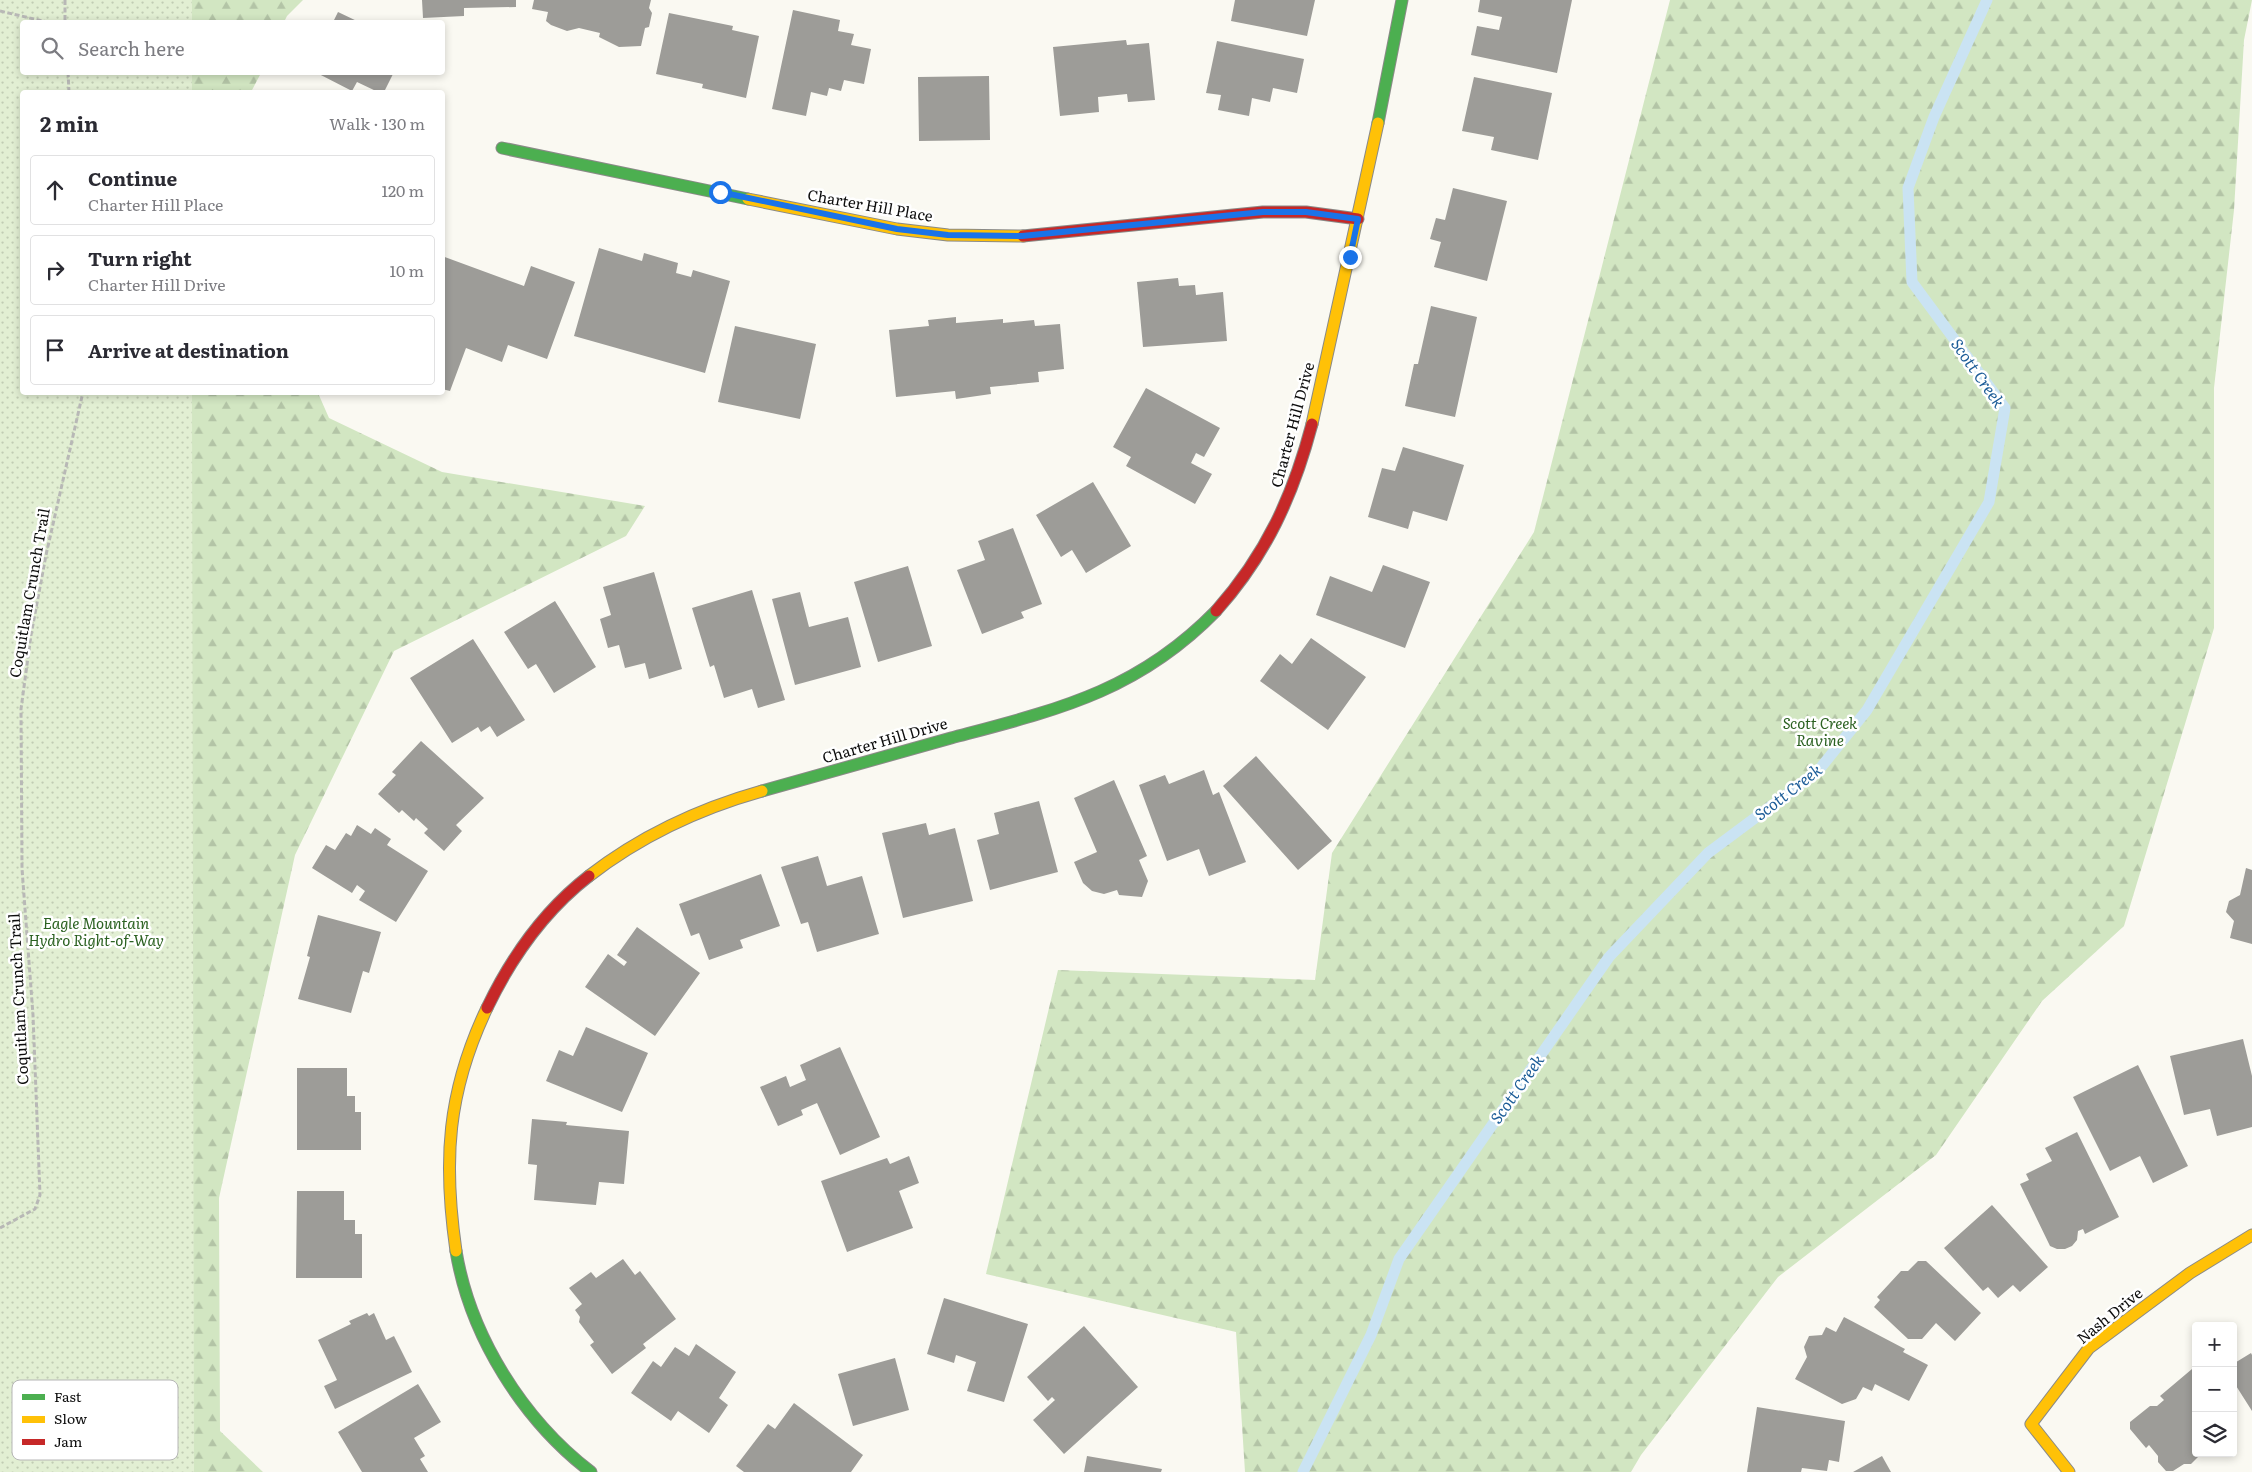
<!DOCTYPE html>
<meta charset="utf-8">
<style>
:root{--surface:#fff;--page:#f7f7f7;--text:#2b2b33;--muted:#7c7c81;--line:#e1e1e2}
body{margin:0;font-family:Literata,serif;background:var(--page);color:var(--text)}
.controls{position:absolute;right:15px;bottom:15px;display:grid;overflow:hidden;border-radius:5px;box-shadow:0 2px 8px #0003}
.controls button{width:45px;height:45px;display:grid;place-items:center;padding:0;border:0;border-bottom:1px solid var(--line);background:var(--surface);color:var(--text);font:25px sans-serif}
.stop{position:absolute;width:15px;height:15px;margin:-11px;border:4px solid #1a73e8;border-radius:50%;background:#fff}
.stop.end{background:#1a73e8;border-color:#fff;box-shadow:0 1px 5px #0008}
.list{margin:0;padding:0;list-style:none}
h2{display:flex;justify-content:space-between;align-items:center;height:65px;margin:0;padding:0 20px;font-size:21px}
h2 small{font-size:16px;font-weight:400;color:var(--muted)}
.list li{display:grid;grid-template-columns:32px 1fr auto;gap:15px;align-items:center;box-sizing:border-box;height:70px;margin:0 10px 10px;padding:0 10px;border:1px solid var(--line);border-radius:5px}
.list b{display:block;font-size:19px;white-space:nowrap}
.list p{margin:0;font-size:16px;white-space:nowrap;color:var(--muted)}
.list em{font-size:16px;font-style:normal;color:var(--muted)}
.icon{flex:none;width:28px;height:28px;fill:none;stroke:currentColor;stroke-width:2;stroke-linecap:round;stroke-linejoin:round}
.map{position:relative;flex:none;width:2252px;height:1472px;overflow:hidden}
.search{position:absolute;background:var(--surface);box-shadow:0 2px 8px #0003;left:20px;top:20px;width:425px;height:55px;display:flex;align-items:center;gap:12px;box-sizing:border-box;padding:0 18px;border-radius:5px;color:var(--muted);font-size:19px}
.panel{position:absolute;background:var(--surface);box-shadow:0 2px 8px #0003;left:20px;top:90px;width:425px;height:305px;border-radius:5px}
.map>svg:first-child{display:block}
</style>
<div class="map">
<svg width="2252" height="1472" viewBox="0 0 2252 1472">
<defs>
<pattern id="forest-firs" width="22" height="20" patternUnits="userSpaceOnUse" patternTransform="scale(1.25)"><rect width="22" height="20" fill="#d2e6c2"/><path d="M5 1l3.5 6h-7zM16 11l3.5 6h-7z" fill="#b3c4a6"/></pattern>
<pattern id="park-dots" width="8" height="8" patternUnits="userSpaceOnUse" patternTransform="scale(1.25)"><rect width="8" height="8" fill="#e2efd3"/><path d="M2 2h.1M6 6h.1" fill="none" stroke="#c1ccb4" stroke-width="1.8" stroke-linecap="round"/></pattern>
</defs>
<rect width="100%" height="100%" fill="#faf9f2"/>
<path fill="url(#forest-firs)" d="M177 0H303L287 16 284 22H177Z
M1670 0H2252L2244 40 2234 210 2214 388V628L2124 926 2042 1001 1936 1155 1778 1277 1641 1455 1631 1472H1245L1236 1332 986 1274 1058 970 1315 980 1332 853 1534 532Z
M177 73H261L251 92H177Z
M177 393H318L329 418 442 472 645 506 626 536 394 651 295 855 219 1198 220 1431 263 1472H148Z"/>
<path fill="url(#park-dots)" d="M0 0H192V22H22V72L192 73V92H22V392L192 393 194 1472H0Z"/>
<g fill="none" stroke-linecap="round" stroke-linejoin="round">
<path stroke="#cae3f3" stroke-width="11" d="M1303 1472 1371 1335 1399 1259 1609 957 1708 853 1818 771 1867 710 1989 502 2005 408 1912 282 1908 188 1934 117 1987 0"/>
</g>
<path fill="#9d9c98" d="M422 0H516V7L464 8V16L423 18Z
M534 0H651L649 8 652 13 649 27 645 28 641 46 619 47 599 37 600 33 579 28 567 31 551 25 546 21 548 12 532 9Z
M1235 0H1315L1307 36 1231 21Z
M1480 0H1572L1557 73 1471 55 1477 26 1499 30 1502 17 1478 12Z
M793 10 840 20 838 31 854 34 851 45 871 49 864 84 844 80 841 91 829 88 827 96 811 92 806 116 772 109Z
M338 12 359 22H333Z
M669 13 733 26 732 30 759 36 746 98 702 88 703 84 656 74Z
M1126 40 1127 45 1149 43 1155 100 1128 102 1127 94 1098 97 1099 112 1060 116 1053 47Z
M1217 41 1304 59 1297 93 1273 88 1270 102 1252 98 1249 116 1218 110 1221 95 1206 93Z
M315 72H394L384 92H378L357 82 352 91Z
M989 76 990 140 919 141 918 77Z
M1474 77 1552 93 1538 160 1491 150 1494 137 1462 131Z
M1453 188 1507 201 1487 281 1434 267 1441 242 1430 239 1436 218 1445 220Z
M599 248 642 261 644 253 678 263 676 273 691 277 693 270 730 281 705 373 574 336Z
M442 256 524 286 531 266 575 282 547 359 508 345 502 362 466 348 450 391 442 389Z
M1178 278 1179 286 1195 285 1196 295 1223 292 1227 341 1143 347 1137 282Z
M1431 306 1477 317 1455 417 1405 406 1414 364H1418Z
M956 317V323L1003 319V323L1034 320 1035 326 1060 324 1064 369 1038 372 1039 382 990 387 991 394 956 399 955 391 896 397 889 330 929 326 928 320Z
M735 326 816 344 800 419 718 402Z
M1146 388 1220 428 1204 457 1196 453 1191 463 1212 474 1195 504 1126 466 1131 457 1113 447Z
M1403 447 1464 465 1447 521 1413 511 1408 529 1368 517 1382 468 1395 471Z
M1093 482 1131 546 1086 573 1072 550 1061 557 1036 515Z
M1013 528 1042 604 1021 612 1024 618 982 634 957 570 985 560 978 541Z
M1383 565 1430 582 1405 648 1316 615 1330 576 1372 592Z
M908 566 932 646 878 662 854 582Z
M654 572 682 669 649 679 645 663 625 668 619 645 608 648 600 619 611 615 603 587Z
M752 590 785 700 758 708 752 689 724 698 714 665 710 667 692 608Z
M800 592 809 627 848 617 861 667 795 685 772 599Z
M555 601 596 667 554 693 536 664 528 669 504 632Z
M1311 638 1366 677 1328 730 1260 681 1280 654 1292 664Z
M473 639 525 720 497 737 490 726 481 732 478 727 452 743 410 678Z
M421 741 484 798 456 825 462 831 444 851 424 833 428 829 416 818 414 821 402 810 399 813 378 794 396 775 392 772Z
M1256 756 1332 841 1298 870 1223 786Z
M1204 770 1213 795 1219 792 1246 862 1209 876 1199 849 1167 861 1139 785 1165 775 1169 784Z
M1114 780 1147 856 1139 860 1148 881 1142 897 1119 895 1117 890 1104 894 1092 891 1083 883 1074 862 1097 852 1074 798Z
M1039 801 1058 872 990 890 977 840 999 834 994 813Z
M926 823 929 835 955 828 973 901 903 918 882 833Z
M357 825 371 834 375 828 391 839 387 845 428 871 396 922 359 900 365 891 357 885 352 893 312 868 326 845 335 850 346 833 351 836Z
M818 856 827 886 862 876 879 934 817 952 808 922 801 924 781 867Z
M2246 868 2252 870V944L2230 938 2234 921 2226 912 2229 901 2240 895Z
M761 874 780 926 740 940 743 948 709 960 699 933 691 936 679 904Z
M318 915 381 932 369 973 363 971 351 1013 298 999 310 957 307 956Z
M637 927 700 973 655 1036 585 987 608 954 624 966 627 962 617 955Z
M586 1027 648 1053 622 1112 546 1081 559 1050 573 1056Z
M2243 1039 2252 1076V1127L2217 1136 2210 1109 2184 1115 2170 1056Z
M840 1047 880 1137 840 1155 817 1103 801 1110 803 1115 778 1126 760 1087 786 1076 790 1087 806 1080 800 1065Z
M2138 1065 2188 1166 2153 1183 2140 1156 2110 1171 2073 1097Z
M297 1068H347V1096H355V1112H361V1150H297Z
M532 1119 567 1122 566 1125 629 1131 624 1184 599 1182 596 1205 534 1200 537 1165 528 1164Z
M2077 1132 2119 1217 2085 1234 2083 1229 2078 1231 2077 1240 2072 1246 2065 1249H2057L2050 1246 2020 1184 2029 1180 2026 1174 2052 1161 2045 1148Z
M909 1156 919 1183 899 1191 913 1228 847 1252 821 1181 887 1158 890 1164Z
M297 1191H344V1220H355V1234H362V1278H296Z
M1992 1205 2048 1267 2020 1292 2013 1285 1998 1298 1988 1287 1983 1291 1944 1248Z
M623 1259 635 1275 640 1271 676 1319 643 1344 646 1348 612 1374 590 1345 594 1342 579 1322 580 1317 575 1310 582 1304 569 1288 591 1272 596 1278Z
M1918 1261H1926L1981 1313 1955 1341 1936 1323 1922 1339H1908L1874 1307 1880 1300 1877 1297 1901 1271H1908Z
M944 1298 1028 1324 1004 1402 967 1391 976 1362 956 1355 954 1363 927 1354Z
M367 1313 369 1316 374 1313 386 1340 394 1336 412 1372 335 1409 324 1386 337 1380 318 1340 351 1324 349 1321Z
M1844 1317 1905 1349 1903 1352 1928 1365 1909 1401 1875 1384 1872 1391 1863 1387 1856 1399 1842 1404 1795 1379 1807 1357 1804 1347 1809 1336 1822 1335 1826 1327 1836 1332Z
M1084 1326 1138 1387 1064 1454 1033 1420 1055 1400 1052 1397 1048 1401 1027 1377Z
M696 1344 736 1372 719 1398 728 1405 709 1433 678 1411 671 1421 631 1393 653 1361 661 1367 675 1347 689 1356Z
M2251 1353 2252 1355V1411L2233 1381V1364Z
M895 1358 909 1410 853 1426 838 1374Z
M2192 1369 2196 1374V1453H2199V1456L2191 1464H2184L2173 1471H2166L2158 1462V1456L2149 1445 2146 1448 2130 1429V1422L2150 1406H2157L2164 1400 2160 1396Z
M418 1384 441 1422 414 1438 425 1456 420 1459 428 1472H362L338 1432Z
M794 1403 863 1455 851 1472H744L736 1466 768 1424 775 1429Z
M1757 1407 1845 1421 1839 1462 1829 1460 1827 1471 1802 1468 1801 1472H1747Z
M1087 1456 1162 1469 1161 1472H1084Z
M1882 1456 1891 1472H1853Z"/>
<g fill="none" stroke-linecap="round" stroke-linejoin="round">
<defs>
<path id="fast" d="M1378 123 1402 0
M502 148 748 199
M762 791C825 773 888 756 951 738 1056 710 1137 692 1216 611
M456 1251C470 1336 523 1420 591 1472"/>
<path id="slow" d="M748 199 897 229 948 235 1023 236
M1312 424 1378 123
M589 876C642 835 698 809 762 791
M456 1251C443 1161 447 1092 487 1008
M2069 1472 2031 1424 2089 1348 2190 1273 2252 1235"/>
<path id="jam" d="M1023 236 1263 212H1306L1358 219
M1216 611C1266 555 1293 496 1312 424
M487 1008C511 958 545 910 589 876"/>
</defs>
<use href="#fast" stroke="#8a8a87" stroke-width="13"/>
<use href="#slow" stroke="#8a8a87" stroke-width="13"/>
<use href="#jam" stroke="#8a8a87" stroke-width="13"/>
<path stroke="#b8b8b6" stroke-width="3" stroke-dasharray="5 2.5" stroke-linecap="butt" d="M65 0V22
M0 11 47 22
M68 72 69 92
M0 1228 35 1209 40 1195 33 1015 22 869 21 709 31 635 46 555 83 392"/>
<use href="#fast" stroke="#4caf50" stroke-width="11"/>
<use href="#slow" stroke="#ffc107" stroke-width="11"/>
<use href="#jam" stroke="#c62828" stroke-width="11"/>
</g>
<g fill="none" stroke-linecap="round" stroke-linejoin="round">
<path stroke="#1a73e8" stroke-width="6" d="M720 192 897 229 948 235 1022 236 1263 212H1306L1358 219 1350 257"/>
</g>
<g text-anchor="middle" stroke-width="5" stroke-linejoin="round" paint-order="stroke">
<g font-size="15" fill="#0d0d0d" stroke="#fff">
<text transform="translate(870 206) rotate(10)" y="5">Charter Hill Place</text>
<text transform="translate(1293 425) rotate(-75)" y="5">Charter Hill Drive</text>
<text transform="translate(30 593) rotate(-80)" y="5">Coquitlam Crunch Trail</text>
<text transform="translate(885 741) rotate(-16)" y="5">Charter Hill Drive</text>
<text transform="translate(19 999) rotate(-93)" y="5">Coquitlam Crunch Trail</text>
<text transform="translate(2110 1316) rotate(-39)" y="5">Nash Drive</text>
</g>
<g font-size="15" font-style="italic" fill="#2b6121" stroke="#fff">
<text x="1820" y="729">Scott Creek<tspan x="1820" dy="17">Ravine</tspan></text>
<text x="96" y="929">Eagle Mountain<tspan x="96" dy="17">Hydro Right-of-Way</tspan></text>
</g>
<g font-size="16" font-style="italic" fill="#1d5d98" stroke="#fff">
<text transform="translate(1978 373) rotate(55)" y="6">Scott Creek</text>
<text transform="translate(1788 792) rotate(-38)" y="6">Scott Creek</text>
<text transform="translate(1517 1089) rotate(-55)" y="6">Scott Creek</text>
</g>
</g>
<rect x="12" y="1380" width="166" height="80" rx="8" fill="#fff" stroke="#b6b6b6" stroke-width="1"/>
<rect x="22" y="1394" width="23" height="6" fill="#4caf50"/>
<rect x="22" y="1416" width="23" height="7" fill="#ffc107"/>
<rect x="22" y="1439" width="23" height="6" fill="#c62828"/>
<g font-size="14" fill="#0d0d0d">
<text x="54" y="1402">Fast</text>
<text x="54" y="1424">Slow</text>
<text x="54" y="1447">Jam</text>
</g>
</svg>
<div class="controls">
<button>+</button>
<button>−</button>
<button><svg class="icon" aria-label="layers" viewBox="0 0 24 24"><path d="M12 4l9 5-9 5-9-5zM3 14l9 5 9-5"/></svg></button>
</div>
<div class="stop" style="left:720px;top:192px"></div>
<div class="stop end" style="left:1350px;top:257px"></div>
<div class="search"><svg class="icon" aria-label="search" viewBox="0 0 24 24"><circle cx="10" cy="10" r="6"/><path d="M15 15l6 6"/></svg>Search here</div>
<section class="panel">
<h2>2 min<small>Walk · 130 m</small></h2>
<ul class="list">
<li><svg class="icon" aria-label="ahead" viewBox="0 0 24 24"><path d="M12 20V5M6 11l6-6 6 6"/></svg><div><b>Continue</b><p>Charter Hill Place</p></div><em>120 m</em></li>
<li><svg class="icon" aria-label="right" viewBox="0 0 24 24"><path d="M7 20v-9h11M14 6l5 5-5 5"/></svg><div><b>Turn right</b><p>Charter Hill Drive</p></div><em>10 m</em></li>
<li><svg class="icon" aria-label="arrive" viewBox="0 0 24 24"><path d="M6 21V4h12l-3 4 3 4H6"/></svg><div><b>Arrive at destination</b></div></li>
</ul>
</section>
</div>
